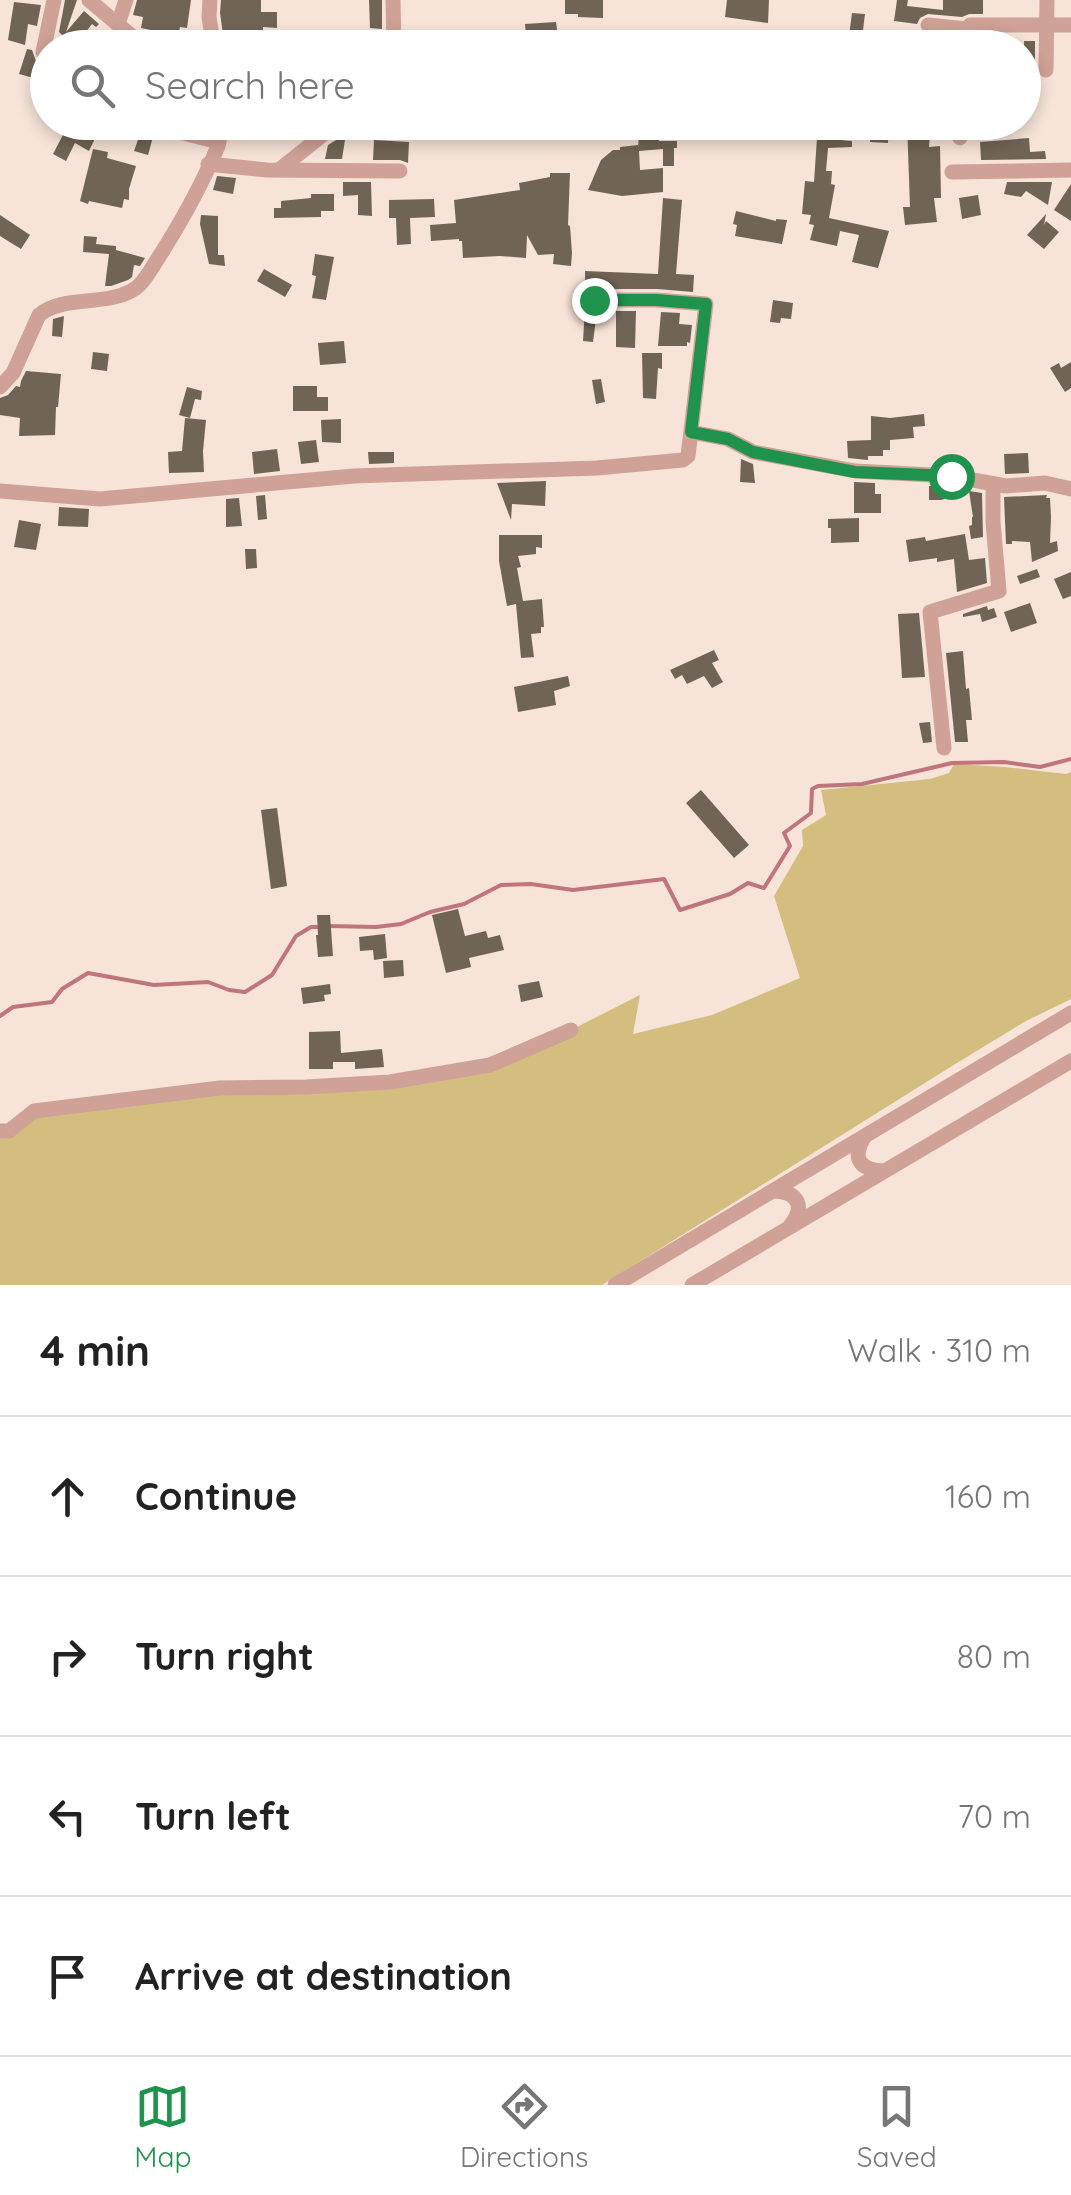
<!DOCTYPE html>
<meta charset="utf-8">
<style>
:root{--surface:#fff;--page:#f6f6f6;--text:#222;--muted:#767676;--line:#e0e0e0;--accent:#1f924d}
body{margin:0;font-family:Quicksand,sans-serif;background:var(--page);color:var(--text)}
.stop{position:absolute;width:30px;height:30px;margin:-22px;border:8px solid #1f924d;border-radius:50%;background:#fff}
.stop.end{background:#1f924d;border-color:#fff;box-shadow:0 2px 10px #0008}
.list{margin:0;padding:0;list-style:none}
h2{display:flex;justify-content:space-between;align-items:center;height:130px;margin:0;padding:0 40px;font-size:42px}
h2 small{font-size:32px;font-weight:400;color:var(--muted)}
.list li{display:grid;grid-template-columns:65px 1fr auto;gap:30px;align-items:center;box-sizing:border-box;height:160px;padding:0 40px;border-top:2px solid var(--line)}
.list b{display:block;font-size:38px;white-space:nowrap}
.list em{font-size:32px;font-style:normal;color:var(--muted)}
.icon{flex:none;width:55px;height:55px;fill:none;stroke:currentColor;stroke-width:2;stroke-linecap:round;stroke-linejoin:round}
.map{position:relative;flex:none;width:1071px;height:1285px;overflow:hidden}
.search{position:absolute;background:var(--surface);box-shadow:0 5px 15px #0003;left:30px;right:30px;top:30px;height:110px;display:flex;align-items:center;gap:25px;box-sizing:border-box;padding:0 35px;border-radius:55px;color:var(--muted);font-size:38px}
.sheet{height:770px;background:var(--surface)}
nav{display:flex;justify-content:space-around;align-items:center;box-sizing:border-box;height:140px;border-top:2px solid var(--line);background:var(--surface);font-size:28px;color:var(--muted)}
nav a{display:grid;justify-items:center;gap:5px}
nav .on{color:var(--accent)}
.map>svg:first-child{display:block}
</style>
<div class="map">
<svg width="1071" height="1285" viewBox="0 0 1071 1285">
<rect width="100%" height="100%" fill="#f7e3d8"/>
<path fill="#d4be7f" d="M954 764 1004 767 1066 774 1071 772V999L1026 1021 952 1066 602 1285H0V1131L34 1111 306 1087 490 1065 571 1030 640 995 633 1034 712 1015 800 978 774 896 803 846 802 830 826 815 821 790 930 779 949 773Z"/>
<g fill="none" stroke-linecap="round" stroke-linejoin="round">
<path stroke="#c0757d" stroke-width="4" d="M329 926 376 927 401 924 430 912 464 904 501 885 531 884 573 890 664 879 680 910 730 894 748 883 764 888 790 846 784 833 811 813 812 789 818 786 862 784 952 763 1004 762 1040 767 1071 759
M0 1016 13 1007 52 1002 62 989 88 973 154 985 208 982 229 990 245 992 272 975 296 936 311 927H319"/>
</g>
<path fill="#706456" d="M65 0H77L66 32 84 11 99 24 96 27 92 24 78 42 66 33 64 37 59 32Z
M137 0H191L187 28 180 27 179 32 165 33 141 28 143 17 133 15Z
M221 0H261V12H277V28L263 27V47L225 48 220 13Z
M369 0H382V29L370 28Z
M565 0H603V18L578 17V14H565Z
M727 0H769L768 23 725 17Z
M897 0H908L907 6 943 10V0H983V14H969L962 17 928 14 920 18 917 24 894 21Z
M14 2 41 5 37 26 28 24 25 45 8 40Z
M852 13 865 14 861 46 848 44Z
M556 22 559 43 550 44V48H527L525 24Z
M925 36 959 39V48L924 43Z
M1024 41H1035V67H1024Z
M27 49 32 50 36 61 48 62V82L19 74Z
M73 122H103L89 151 75 143 66 161 53 154 66 129 69 131Z
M640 122H662L659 141H677V148H674V166H663V149L639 151 640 170 663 168V192L622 196 588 190 601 160 613 150H620V147L638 145V148Z
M907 122H925L924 135H930L929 147 940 146 941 198H934L937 222 905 225 903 207H910Z
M871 123 889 124 888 143 870 142Z
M140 134 153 137 148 155 134 151Z
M817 138 852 141V147L828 148 826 171H832L831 184 835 185 829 218 889 231 878 268 852 262 859 235 840 231 837 246 810 240 814 225 809 224 811 215 802 214 805 181 814 182Z
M1029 138 1030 152 1045 151 1046 159 981 160 980 142Z
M336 140H345L342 159H325L328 145Z
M374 140 409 142 408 163 400 160H373Z
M93 149 108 152 107 158 136 166 129 189V200L124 199 122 208 89 201 88 204 80 201Z
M550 173H570L568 225 570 226 572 253 571 266 553 264 554 254 538 255 527 235 526 258 500 256 463 258 462 241H459V239L431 241 430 225 456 223 454 200 520 190 519 183 550 177Z
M217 176 236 178 233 194 213 190Z
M343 182H371L372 216 358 215V195L343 196Z
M1007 182H1052L1048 205 1026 191 1021 197 1004 194Z
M1071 184V221L1054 210Z
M311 194H334V211H321V217L274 218V208H281V201L311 198Z
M978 195 981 215 962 219 959 198Z
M663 198 682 200 676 274 694 275 693 292 657 289H594L585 294V271L658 274Z
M434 199 435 217 410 218 411 244 397 245 396 218H389V200Z
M736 211 776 221V219L787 220 782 244 735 236 737 225 733 224Z
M1046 214 1044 225 1046 221 1059 232 1044 249 1027 235Z
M0 215 30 235 21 249 0 236Z
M201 215 218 216V255H224L225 266 209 264 200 224Z
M84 236 97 237 96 244 116 246V250L145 258 140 266 134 265 132 277 128 280 111 286H105L109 254 83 252Z
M315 254 334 257 326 300 312 298 316 276 312 275Z
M264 269 292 285 285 297 257 281Z
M773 300 793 303 791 319 781 318 780 323 770 322Z
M585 307 597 311 593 342 583 341Z
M616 311H636L635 348 616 347Z
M661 312 680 313 679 324 692 325 690 343 687 342V346H658Z
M64 316 62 337 52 336 53 319Z
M344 341 346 363 320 365 318 343Z
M93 352 109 354 107 371 91 369Z
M642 353H662V369L658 368 656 399 643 398Z
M1071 362V388L1065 392 1050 368 1059 363 1061 368Z
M26 371 61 374 58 407H56L55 435 19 436 20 418 0 415V398L8 395 16 386 20 387 21 381Z
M601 379 605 402 596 404 592 380Z
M293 386H317V397H328V411H293Z
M187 387 202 391 201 400 195 399 190 418 179 415Z
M924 414 925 426 913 427 914 438 890 440V450H883V456H868V460L848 458 847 441 871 440V416L890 418Z
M185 418 206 420 203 451 204 472 169 473 168 452 182 451Z
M341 419V443L322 442 321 420Z
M316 440 319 462 301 464 298 442Z
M277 449 280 471 254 474 252 452Z
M368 452H394V463L369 464Z
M1028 453 1029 473 1005 474 1004 454Z
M741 459 753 464 755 483 740 482Z
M546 481 545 506 512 504 511 520 497 483Z
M854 482 875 483V494H881V513H854Z
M929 486 951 487V497L941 500H929Z
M969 491 982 493 983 537 971 539 969 526 972 525V517H973Z
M265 495 267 519 258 520 256 496Z
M1047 495 1046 498H1050L1051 517 1050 543 1057 541 1058 551 1032 562 1030 542 1012 541V544H1006L1004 497Z
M239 498 242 526 226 527V499Z
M59 507 89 509 88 527 58 526Z
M859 518V542L831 543V528H828V519Z
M19 520 41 524 36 550 14 547Z
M965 534 969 560 985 558 987 583 957 592 954 559 937 562V558L909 562 906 540 925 537 926 541Z
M499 535H542V548L536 547V554L518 556 521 567 517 568 523 601 542 599 544 627H541V633L531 634 534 657 521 658 516 604 507 606 499 561Z
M245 549H256L257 568 246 569Z
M1037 569 1040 577 1020 584 1017 576Z
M1071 572V596L1063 599 1054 579Z
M1030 603 1037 623 1011 632 1004 612Z
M987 606 988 610 994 608 997 617 982 622 980 614 963 617V614Z
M919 613 925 677 902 678 898 614Z
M714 650 719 660 712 663 723 682 712 688 704 676 687 684 682 675 675 679 670 670Z
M963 651 966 689 969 688 972 720H966L968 742H955L946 653Z
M568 676 570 686 554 691 556 705 518 712 514 687Z
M930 722 932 742 923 743 919 723Z
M701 790 749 845 734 858 686 803Z
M277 808 287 886 271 889 261 810Z
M458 909 465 936 486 931 488 938 500 935 504 950 469 958 471 967 446 973 432 915Z
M317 915H330L333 956 318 957 316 935H318Z
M385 934 387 958 374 960 373 950 360 951 359 937Z
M403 960 404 976 384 978 383 961Z
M539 981 543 997 521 1002 518 985Z
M330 984 331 994 324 995 325 1001 303 1004 301 988Z
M340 1031 341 1053 382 1049 384 1067 355 1069V1062H333V1069H309V1032Z"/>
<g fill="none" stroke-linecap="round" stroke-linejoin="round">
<path stroke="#cfa197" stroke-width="15" d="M89 0 134 38 164 44 214 40
M210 0 209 17 214 48
M393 0 394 48
M118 24 126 0
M928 25 967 29 970 25H1071
M970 25V48
M43 52 54 0
M1046 70 1047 0
M954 122 960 138
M143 123 219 142
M208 164 267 170 400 171
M280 169 324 134 344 122
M952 172 1071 170
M0 387 13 373 39 315C61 297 96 304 122 295 127 293 132 291 136 288 144 282 150 271 155 263 179 226 201 187 218 146 220 138 221 130 222 122
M691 432 728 439 753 452 855 471 951 476 1006 486 1045 483 1071 489
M0 491 100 499 354 476 597 468 683 460 688 456 706 304 657 300H594
M944 748 930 612 999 591 993 522V484
M0 1131H9L34 1111 220 1088 306 1087 390 1082 490 1065 571 1030
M865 1136C851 1158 859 1170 884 1171
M774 1191C798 1192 806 1206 790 1226
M615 1285 1071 1013
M692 1285 1071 1061"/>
</g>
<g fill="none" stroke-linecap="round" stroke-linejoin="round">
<path stroke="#1f924d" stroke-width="12" d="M594 300H656L706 304 691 432 728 439 753 452 855 472 951 476"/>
</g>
</svg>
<div class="stop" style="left:951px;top:476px"></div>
<div class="stop end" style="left:594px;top:300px"></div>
<div class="search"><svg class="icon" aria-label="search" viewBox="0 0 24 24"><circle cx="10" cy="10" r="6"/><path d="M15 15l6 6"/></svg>Search here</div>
</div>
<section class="sheet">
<h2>4 min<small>Walk · 310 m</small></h2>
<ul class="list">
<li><svg class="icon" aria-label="ahead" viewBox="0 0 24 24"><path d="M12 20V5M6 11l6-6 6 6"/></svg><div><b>Continue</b></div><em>160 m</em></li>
<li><svg class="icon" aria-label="right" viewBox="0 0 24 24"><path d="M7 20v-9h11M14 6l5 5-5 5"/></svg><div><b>Turn right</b></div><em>80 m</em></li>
<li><svg class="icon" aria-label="left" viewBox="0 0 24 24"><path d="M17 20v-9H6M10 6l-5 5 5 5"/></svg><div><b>Turn left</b></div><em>70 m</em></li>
<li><svg class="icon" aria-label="arrive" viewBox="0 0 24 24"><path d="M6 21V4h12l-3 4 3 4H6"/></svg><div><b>Arrive at destination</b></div></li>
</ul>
</section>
<nav>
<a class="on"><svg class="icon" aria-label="map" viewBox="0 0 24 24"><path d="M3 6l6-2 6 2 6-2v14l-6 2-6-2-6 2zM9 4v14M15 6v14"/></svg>Map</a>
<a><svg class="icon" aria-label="directions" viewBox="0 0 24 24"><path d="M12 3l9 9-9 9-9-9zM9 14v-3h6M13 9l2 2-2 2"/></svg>Directions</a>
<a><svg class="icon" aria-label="saved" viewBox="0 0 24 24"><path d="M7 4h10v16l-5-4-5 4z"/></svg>Saved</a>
</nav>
